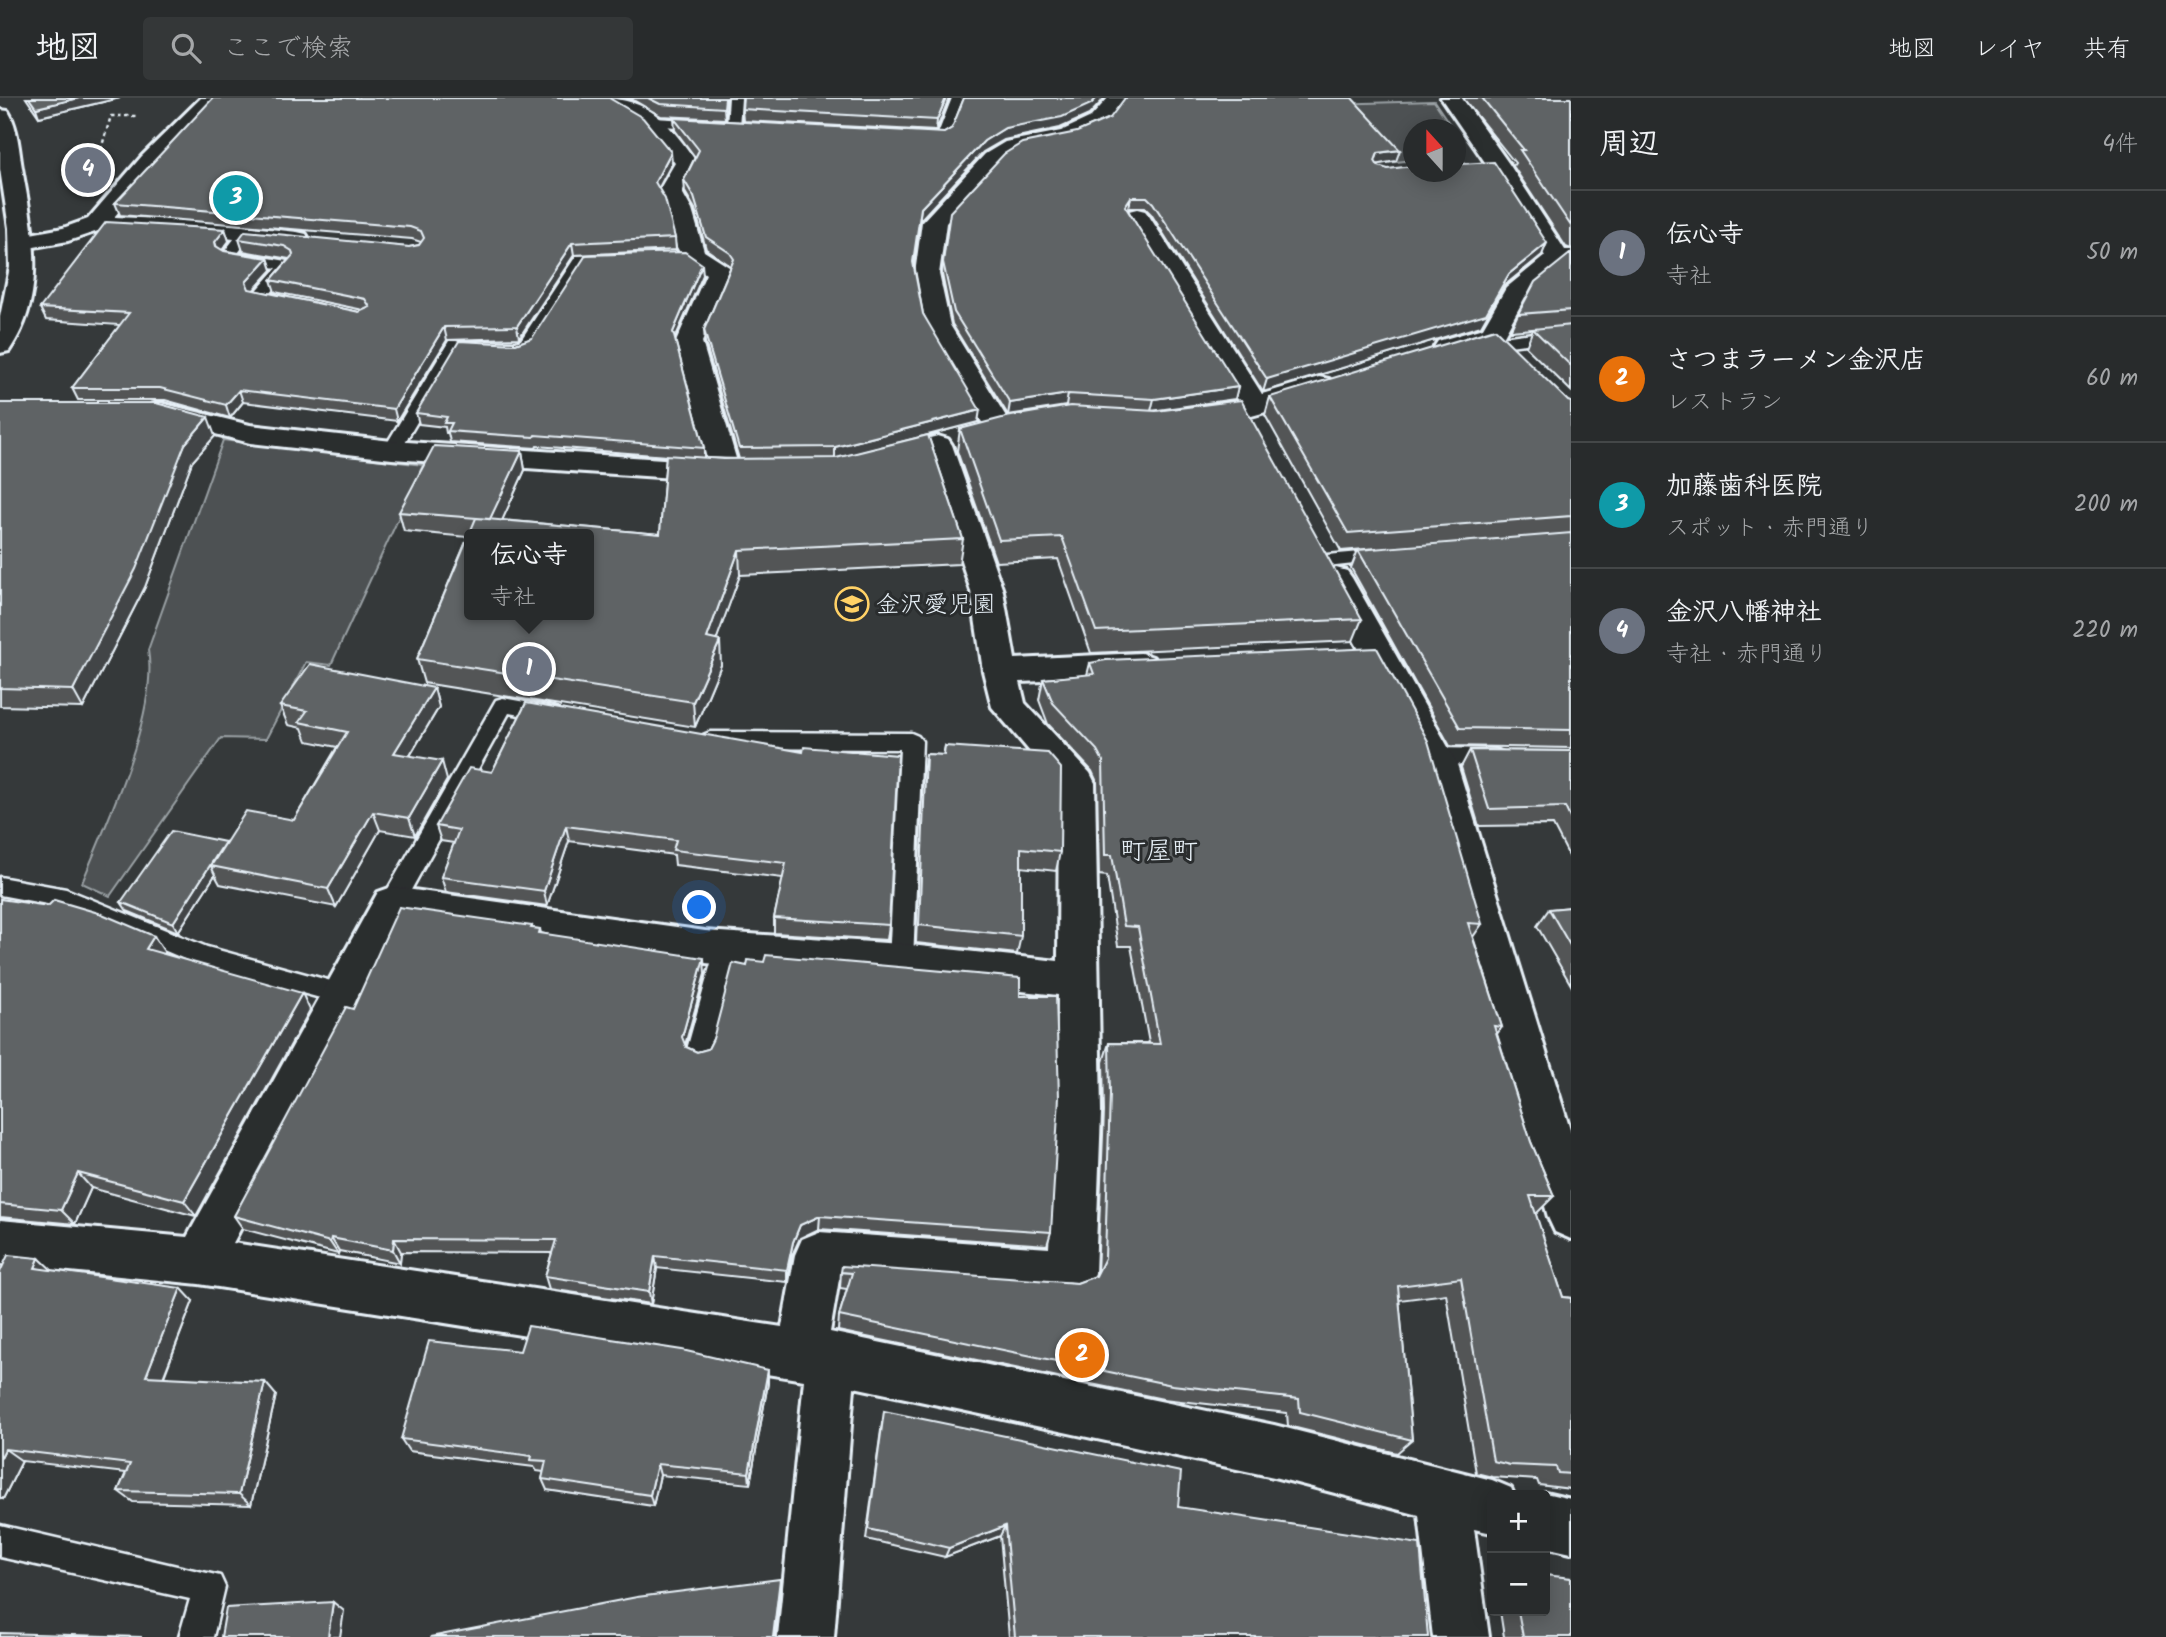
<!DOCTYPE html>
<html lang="ja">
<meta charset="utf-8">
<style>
:root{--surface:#282b2c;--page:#343738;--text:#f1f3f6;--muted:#a5a7a9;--line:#444748;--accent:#ffd166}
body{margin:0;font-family:Kalam,"Klee One",sans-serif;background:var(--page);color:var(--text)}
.controls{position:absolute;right:21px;bottom:21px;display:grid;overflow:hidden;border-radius:7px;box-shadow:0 4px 18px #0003}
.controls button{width:63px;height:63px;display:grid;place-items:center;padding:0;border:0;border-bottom:2px solid var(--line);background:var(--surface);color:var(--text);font:35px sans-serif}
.compass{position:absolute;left:1403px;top:21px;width:63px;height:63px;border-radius:50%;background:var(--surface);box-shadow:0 4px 18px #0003;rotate:339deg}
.you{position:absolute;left:700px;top:810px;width:24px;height:24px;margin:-18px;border:5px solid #fff;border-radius:50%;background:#1a73e8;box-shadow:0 0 0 10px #1a73e833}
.badge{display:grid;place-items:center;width:46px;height:46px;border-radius:50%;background:var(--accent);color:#fff;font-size:23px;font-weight:700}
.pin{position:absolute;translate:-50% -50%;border:4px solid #fff;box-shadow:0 2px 7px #0006}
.popup{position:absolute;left:464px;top:431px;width:130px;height:91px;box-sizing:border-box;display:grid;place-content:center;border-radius:7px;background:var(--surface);filter:drop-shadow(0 2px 5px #0005);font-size:23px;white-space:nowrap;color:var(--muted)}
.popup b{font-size:26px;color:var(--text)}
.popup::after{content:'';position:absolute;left:50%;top:100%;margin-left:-14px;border:14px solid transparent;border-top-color:var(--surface)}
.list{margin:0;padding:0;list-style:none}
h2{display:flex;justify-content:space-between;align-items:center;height:91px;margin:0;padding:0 28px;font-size:30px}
h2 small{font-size:23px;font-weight:400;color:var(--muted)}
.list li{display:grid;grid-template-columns:46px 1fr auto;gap:21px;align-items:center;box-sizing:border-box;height:126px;padding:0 28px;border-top:2px solid var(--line)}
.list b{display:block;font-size:26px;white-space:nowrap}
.list p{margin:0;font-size:23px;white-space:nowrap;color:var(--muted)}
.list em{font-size:23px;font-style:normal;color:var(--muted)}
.icon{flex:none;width:38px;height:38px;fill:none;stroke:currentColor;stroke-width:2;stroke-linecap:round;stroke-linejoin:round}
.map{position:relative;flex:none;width:1571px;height:1539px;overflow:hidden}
header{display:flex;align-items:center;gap:42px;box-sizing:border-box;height:98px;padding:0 35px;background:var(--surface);border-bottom:2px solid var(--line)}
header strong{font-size:33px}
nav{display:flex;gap:38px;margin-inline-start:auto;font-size:24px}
.search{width:490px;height:63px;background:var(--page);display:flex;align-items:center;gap:18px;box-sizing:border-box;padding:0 24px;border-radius:7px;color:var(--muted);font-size:26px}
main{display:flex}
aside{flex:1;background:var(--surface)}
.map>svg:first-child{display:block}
</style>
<header>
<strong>地図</strong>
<div class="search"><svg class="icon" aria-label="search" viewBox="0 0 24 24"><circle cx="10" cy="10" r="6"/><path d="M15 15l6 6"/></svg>ここで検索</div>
<nav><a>地図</a><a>レイヤ</a><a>共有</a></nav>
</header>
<main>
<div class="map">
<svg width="1571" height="1539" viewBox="0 0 1571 1539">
<rect width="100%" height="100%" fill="#35393a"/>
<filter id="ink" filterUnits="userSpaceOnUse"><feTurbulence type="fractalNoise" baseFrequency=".0143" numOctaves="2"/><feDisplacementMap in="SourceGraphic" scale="14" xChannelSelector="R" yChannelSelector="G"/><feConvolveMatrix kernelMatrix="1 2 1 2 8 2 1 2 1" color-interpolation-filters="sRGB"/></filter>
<g filter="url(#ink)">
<path fill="#4d5152" stroke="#9aa1a5" stroke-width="2" d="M1130 0 1198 10 1434 3 1453 31 1414 32 1413 62 1378 66Z
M223 342 423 367 331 567 306 564 266 641 221 640 110 798 82 785C106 725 159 615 148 552Z"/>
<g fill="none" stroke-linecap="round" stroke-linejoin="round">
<defs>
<path id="lane" d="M729 0H741L739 29 733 33 727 29Z
M952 0H964L948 43 914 42V36H938Z
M654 20 703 23 709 27 703 31 650 27 648 24Z
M246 131 253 135 238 155 287 163 294 167 270 196 287 200 290 203 287 206 260 203 252 198 277 170 228 162 221 158 241 132Z
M614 156 621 160 619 163 586 165 533 248 518 254 460 251 398 356H386L383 352 449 243 516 244 521 242 576 158Z
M1571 230V240L1502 249 1494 244 1502 239Z
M1383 452 1390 454 1392 458 1390 462 1327 469 1318 463 1327 457Z
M503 600 552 609 559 611 562 616 559 621 552 623 509 615 400 812 392 814 384 812 380 805 496 602Z
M710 634 911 635 918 638 922 643 913 863 909 870 901 873 893 870 889 863 900 651 710 650 703 647 699 642 703 637Z
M1435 650 1495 651 1503 654 1506 659 1503 664 1495 667 1435 666 1427 663 1424 658 1427 653Z
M0 779 66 791 207 849 342 886 351 889 354 896 351 903 342 906 194 865 63 809 0 797Z
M727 841 735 844 739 851 712 955 708 963 699 966 690 963 686 955 715 851 719 844Z
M0 1427 220 1478 225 1489 213 1539H179L190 1501 0 1459Z"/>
<path id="street" d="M201 0H223L158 68 114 119 188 122 297 134 306 136 309 141 306 146 297 148 188 136 98 133 68 143 23 151 14 149 11 144 14 139 63 130 88 121 142 58Z
M600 0C650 0 670 26 697 65L682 94 692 112 704 153 729 169 732 174 702 244 740 374 735 380 718 383 392 361 250 345 150 319 146 313 150 307 160 305 250 327 392 343 708 364 676 244 706 176 682 158 677 149 668 112 658 94 675 65 646 29 603 4Z
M1108 0H1129L1107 29 1075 43 1020 54 1001 66 946 125 939 176 950 227 1013 330 1009 336 999 339 989 336 924 227 915 176 922 124 985 56 1005 44 1061 33 1091 19Z
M1441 0H1462L1509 66 1565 152H1571V166L1565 167 1525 199 1502 241 1447 257 1438 255 1434 249 1438 243 1483 230 1506 190 1545 158 1487 67Z
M1137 111 1145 113 1149 118 1262 296 1319 279 1329 281 1333 287 1329 293C1291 305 1223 333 1185 324L1181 318 1185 312 1239 303 1125 118 1129 113Z
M938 338 948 341 952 347 1003 493 1015 561 1141 555 1153 559 1158 567 1153 575 1141 579 1020 584 1025 605 1090 675 1095 685 1101 1014 1095 1175 1088 1191 1071 1198 839 1181 830 1234 1274 1327 1492 1382 1511 1390 1514 1397H1492V1435L1474 1431 1489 1539H1433L1419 1417 1274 1379 854 1289 834 1539H778L804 1282 199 1186 0 1166V1122L187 1139 378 794 392 789 705 833 901 846 1058 863 1059 688 992 609 983 573 971 493 927 358 881 370 871 367 866 361 871 355ZM403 822 705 865 901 880 1058 897 1057 1014 1049 1150 819 1134 802 1141 795 1157 782 1229 233 1145Z
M1336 470 1347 473 1352 480 1456 663 1571 1035V1141L1555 1134 1548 1119 1420 663 1320 480 1325 473Z
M1545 1395 1571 1401V1455L1545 1449V1397H1540Z"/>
<path id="secondary" d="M0 12 8 13C18 29 19 53 22 70 33 132 48 197 9 253L0 255V219L10 169 9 130 0 71Z"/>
</defs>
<use href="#lane" stroke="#e8f1f8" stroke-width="5"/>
<use href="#street" stroke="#e8f1f8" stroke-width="6"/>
<use href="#secondary" stroke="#e8f1f8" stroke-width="6"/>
<path stroke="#e8f1f8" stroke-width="2.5" stroke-dasharray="3.5 3.5" stroke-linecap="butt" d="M71 89 72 82 101 51 111 18H137"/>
<use href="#lane" fill="#2a2d2e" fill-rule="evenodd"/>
<use href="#street" fill="#2a2d2e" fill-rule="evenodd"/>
<use href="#secondary" fill="#2a2d2e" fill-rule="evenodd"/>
</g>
<path fill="#525557" stroke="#e8f1f8" stroke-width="2" d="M26 0H120L39 19Z
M615 0H727L725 21 661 18 633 2Z
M949 0 936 33 743 23 742 11Z
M964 0H1105L1089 17 1060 30 1004 42 983 54 920 122 914 166 923 216 978 324 928 337 963 441 959 466 740 477 716 542 721 567 695 629 424 585 417 561 468 439 404 433 399 414 522 353 525 372 502 422 660 436 666 358 537 348 536 350 450 344 448 335H446L445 329 419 326 416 315 516 246 703 177 675 242 704 350V360L739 361 705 244 704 232 731 168 706 151 695 111 685 94 684 82 695 59 675 32 674 20 944 35 952 30Z
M1463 0H1571V151L1566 149 1513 68 1515 65Z
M1110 20 1396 63 1377 66 1378 68 1542 157 1504 188 1481 228 1263 294 1151 116 1145 110H1129L1128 112 1235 301 1155 313 1362 521 1353 543 1091 555 1058 461 996 464 957 353 960 331 1067 308 1008 317 952 226 942 176 943 164 1077 34Z
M672 65 658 90 675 140 676 152 574 157 519 240 447 242 397 323 243 304 230 320 165 302H78L72 290 120 227 46 222 40 210 225 131 229 143 222 152 268 160 272 172 254 192 359 214 363 212 275 194 271 182 289 161 243 153 239 141 409 149 419 147 421 144 412 141 120 117 115 105Z
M1571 155V293L1526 249 1533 231 1510 233 1518 216Z
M1270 299 1571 304V650L1450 648 1351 470 1358 452 1377 450 1341 453 1265 317Z
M0 305 215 338 192 364 145 489 83 610 0 608Z
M1090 565 1482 826 1473 839 1502 929 1497 936 1531 1044 1554 1098 1537 1115H1535L1563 1199 1571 1200V1391L1539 1387 1537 1382 1492 1379 1476 1375 1446 1196 1399 1202 1412 1342 1397 1355 1288 1328 1287 1315 1163 1301 838 1233 839 1218 847 1191 840 1190 841 1174 1077 1185 1096 1178 1097 1175 1104 1014 1103 964 1109 945H1149L1131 848H1118L1107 778 1099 777 1097 684 1092 673 1048 626 1039 602 1043 581 1087 577Z
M434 590 439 609 410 658 447 682 415 738 380 732 336 809 220 786 215 777 178 834 127 813 121 804 225 744 294 722 337 649 307 643 302 630 288 627 280 608Z
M526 605 889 827 887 842 774 835V820L783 780 675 767 674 757 569 743 547 808 446 794 441 779 454 745 441 743 436 728 492 674Z
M945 648 1060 754 1056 773 1021 769V838L1017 856 916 845 923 675 926 656 943 657Z
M1470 652 1571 653V762L1553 727 1479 728 1461 669Z
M0 801 154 838 164 856 310 912 196 1118 91 1090 75 1126 0 1119Z
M1571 809V887L1537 828 1549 811Z
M532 828V830L540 831 541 835 705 876 685 948 686 949 697 954 708 951 713 941 747 868 1020 898 1051 1134 1047 1147 819 1131 800 1140 792 1157 787 1184 657 1170 651 1206 549 1191 545 1178 552 1155 401 1154 400 1165 339 1153 338 1156 243 1131 234 1118 353 911Z
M39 1160 52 1173 193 1203 164 1279 276 1297 251 1407 133 1404 118 1393 126 1375 22 1363 3 1401 0 1400V1174Z
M520 1253 768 1272V1285L750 1386 660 1377 653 1408 547 1392 542 1381 544 1374 537 1373 534 1369 409 1353 401 1341Z
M882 1325 1178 1409 1428 1539H1009L1000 1438 945 1459 866 1441Z
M1500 1513H1545L1571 1539H1504Z"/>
<path fill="#424547" stroke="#e8f1f8" stroke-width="2" d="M79 0H120L39 19 36 10Z
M725 0H727L725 21 724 10Z
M946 0H949L936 33 937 22Z
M1097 0H1105L1089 17 1060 30 1004 42 983 54 920 122 912 176 921 110 984 43 1005 30Z
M1400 52 1396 63 1374 67 1378 55Z
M671 54 672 65 656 95 655 84Z
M1131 99 1129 110 1123 119 1125 108Z
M225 131 229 143 219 156 215 144Z
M572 145 574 157 519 240 517 228Z
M1547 145 1542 157 1504 188 1481 228 1263 294 1267 281 1509 176Z
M268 160 272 172 250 196 246 184Z
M702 166 703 177 673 245V234Z
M444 229 447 242 397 323 394 311Z
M1238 289 1235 301 1151 313 1154 301Z
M239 292 243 304 230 320 226 307Z
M1068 296 1066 308 1008 317 1010 305Z
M980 312 978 324 835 361V349Z
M208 319 215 338 192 364 145 489 83 610 73 592 185 346Z
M522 353 525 372 496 436 489 422Z
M739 452 740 477 708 565 707 540Z
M720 543 721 567 695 629 693 604Z
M434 590 439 609 400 674 394 655Z
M442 663 447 682 415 738 409 720Z
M373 714 380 732 336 809 328 791Z
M566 728 569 743 547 808 544 793Z
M225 744 211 768 215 777 178 834 173 825Z
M154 838 165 855 156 868 146 851Z
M704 860 705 876 683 954 682 939Z
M302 895 310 912 196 1118 184 1103Z
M78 1075 91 1090 75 1126 61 1112Z
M820 1118 819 1131 800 1140 792 1157 787 1184V1172L793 1144 800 1127Z
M331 1140 339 1153 338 1156 330 1144Z
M394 1141 401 1154 400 1165 393 1152Z
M655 1158 657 1170 651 1206 649 1194Z
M39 1160 54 1174 35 1170Z
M181 1190 193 1203 159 1290 146 1278Z
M768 1272V1285L750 1386 749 1375Z
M265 1284 276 1297 251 1407 239 1396Z
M5 1351 22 1363 3 1401 0 1399V1361Z
M657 1366 660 1377 653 1408 650 1397Z
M1005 1428 1000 1438 945 1459 949 1450Z
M780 1481V1490L775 1539H773Z
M333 1504 344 1513 340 1539H328Z"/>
<path fill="#5f6365" stroke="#e8f1f8" stroke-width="2" fill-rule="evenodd" d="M29 0H79L36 10Z
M213 0H609L643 20 671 54 655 84 665 101 675 140 572 145 517 228 444 229 394 311 239 292 226 307 160 290H72L129 215 40 210 106 124 225 131 215 144 216 148 224 153 268 160 246 184 249 191 359 214 370 209 365 201 271 182 293 157 292 153 284 148 239 141 245 133 409 149 419 147 424 140 421 133 410 129 115 105Z
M648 0H725L724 10 660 6Z
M743 0H946L937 22 742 11Z
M964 0H1097L1091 6 1062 19 1005 30 984 43 921 110 913 164 923 216 980 312 835 349 739 350 704 232 734 161 730 155 706 139 694 99 684 82 699 52 674 20 944 35 952 30Z
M1125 0H1352L1400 52 1378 55 1375 63 1378 68 1388 71 1413 68V74H1455V65L1460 66 1494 64 1547 145 1509 176 1486 216 1267 281 1153 105 1147 99H1131L1125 108 1238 289 1154 301 1068 296 1010 305 954 214 943 164 950 114 1004 56 1022 45 1077 34 1110 20Z
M1482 0H1571V128L1520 52H1524Z
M685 154 702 166 673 234 704 350 535 337 534 339 448 333 452 325H444L447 319 416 315 459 243 516 246 532 240 586 157Z
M1571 155V212L1518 216 1535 184Z
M1571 227V268L1533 231Z
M1495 231 1568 303 1571 304V418L1348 435 1270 299Z
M1241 302 1362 521 1096 533 1062 439 999 442 960 331 1006 319 1070 308 1156 313Z
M0 305H156L208 319 185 346 136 471 73 592 0 590Z
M928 337 963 441 739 452 707 540 720 543 693 604 417 561 476 420 660 436 666 357 724 361 836 360ZM470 436H589V517H470Z
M434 348 522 353 490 421 399 414Z
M1571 435V632L1460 630 1358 452Z
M1377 550 1428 643 1482 826 1468 825 1502 929 1494 928 1531 1044 1554 1098H1530L1563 1199 1571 1200V1376L1558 1375 1556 1369 1510 1367 1493 1363 1461 1180 1398 1188 1412 1342 1300 1314 1299 1301 1172 1287 839 1218 852 1175 841 1174 842 1168 1077 1185 1096 1178 1105 1160 1110 996 1109 945 1160 946 1138 829 1124 828 1112 757H1105L1103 663 1097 652 1053 605 1043 581 1094 576 1090 565 1106 562Z
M310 566 434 590 394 655 442 663 409 720 373 714 328 791 211 768 246 713 294 722 347 634 299 624 307 613 280 608Z
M526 605 803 654 804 649 898 657 889 827 774 820 786 765 673 752 676 742 566 728 544 793 441 779 459 732 436 728 469 670 492 674Z
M945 648 1048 655 1061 670 1060 754 1021 750V838L919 827 926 656 944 657Z
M1470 652 1571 653V722L1565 709 1489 711Z
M171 733 225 744 173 825 121 804Z
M0 801 48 808 54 802 102 816 154 838 146 851 302 895 184 1103 78 1075 61 1112 0 1106Z
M399 809 532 828 531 830 540 831 539 835 704 860 682 939 686 949 697 954 708 951 713 941 733 865 747 868 748 862 764 864 766 857 1020 880V898H1056L1059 999 1051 1134 820 1118 800 1127 793 1144 787 1172 655 1158 649 1194 545 1178 556 1142 394 1141 393 1152 331 1140 330 1144 234 1118 346 909 353 911Z
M1571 809V849L1549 811Z
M8 1157 39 1160 35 1170 181 1190 146 1278 265 1284 239 1396 118 1393 130 1366 5 1351 0 1361V1174Z
M528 1228 682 1252 768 1272 749 1375 657 1366 650 1397 542 1381 546 1363 531 1362 532 1358 401 1341 429 1243 520 1253Z
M884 1313 1181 1374 1178 1409 1420 1446 1428 1539H1015L1005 1428 949 1450 868 1431Z
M1545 1477 1571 1480V1539H1523L1518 1513H1545Z
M780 1481 773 1539H430L637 1499Z
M333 1504 328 1539H221L226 1510Z
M0 1535 142 1539H0Z"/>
</g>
<defs>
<symbol id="school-ring" viewBox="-11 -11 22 22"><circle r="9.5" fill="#2a2d2e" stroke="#ffd166" stroke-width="1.5"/><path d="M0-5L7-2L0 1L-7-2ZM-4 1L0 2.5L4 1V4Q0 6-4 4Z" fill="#ffd166"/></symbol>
</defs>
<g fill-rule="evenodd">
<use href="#school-ring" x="833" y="487" width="38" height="38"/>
</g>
<g text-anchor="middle" stroke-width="6" stroke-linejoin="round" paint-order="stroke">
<g font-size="24" fill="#e8f1f8" stroke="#2a2d2e" text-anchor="start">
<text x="876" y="514">金沢愛児園</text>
</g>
<g font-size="26" fill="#e8f1f8" stroke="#2a2d2e">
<text x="1159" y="761">町屋町</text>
</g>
</g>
</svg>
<div class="controls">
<button>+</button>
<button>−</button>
</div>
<svg class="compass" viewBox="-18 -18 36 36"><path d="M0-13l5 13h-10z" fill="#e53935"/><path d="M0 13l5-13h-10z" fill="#a5a7a9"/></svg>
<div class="you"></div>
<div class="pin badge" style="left:529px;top:571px;background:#6b7280">1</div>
<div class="popup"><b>伝心寺</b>寺社</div>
<div class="pin badge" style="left:1082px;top:1257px;background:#e8710a">2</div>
<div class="pin badge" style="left:236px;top:100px;background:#0f9aa8">3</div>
<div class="pin badge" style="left:88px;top:72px;background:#6b7280">4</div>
</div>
<aside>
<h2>周辺<small>4件</small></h2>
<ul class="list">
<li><span class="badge" style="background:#6b7280">1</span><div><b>伝心寺</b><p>寺社</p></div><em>50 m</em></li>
<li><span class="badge" style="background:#e8710a">2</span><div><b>さつまラーメン金沢店</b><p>レストラン</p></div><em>60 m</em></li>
<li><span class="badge" style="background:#0f9aa8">3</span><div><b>加藤歯科医院</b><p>スポット · 赤門通り</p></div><em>200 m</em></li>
<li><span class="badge" style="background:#6b7280">4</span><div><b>金沢八幡神社</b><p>寺社 · 赤門通り</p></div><em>220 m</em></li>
</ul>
</aside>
</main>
